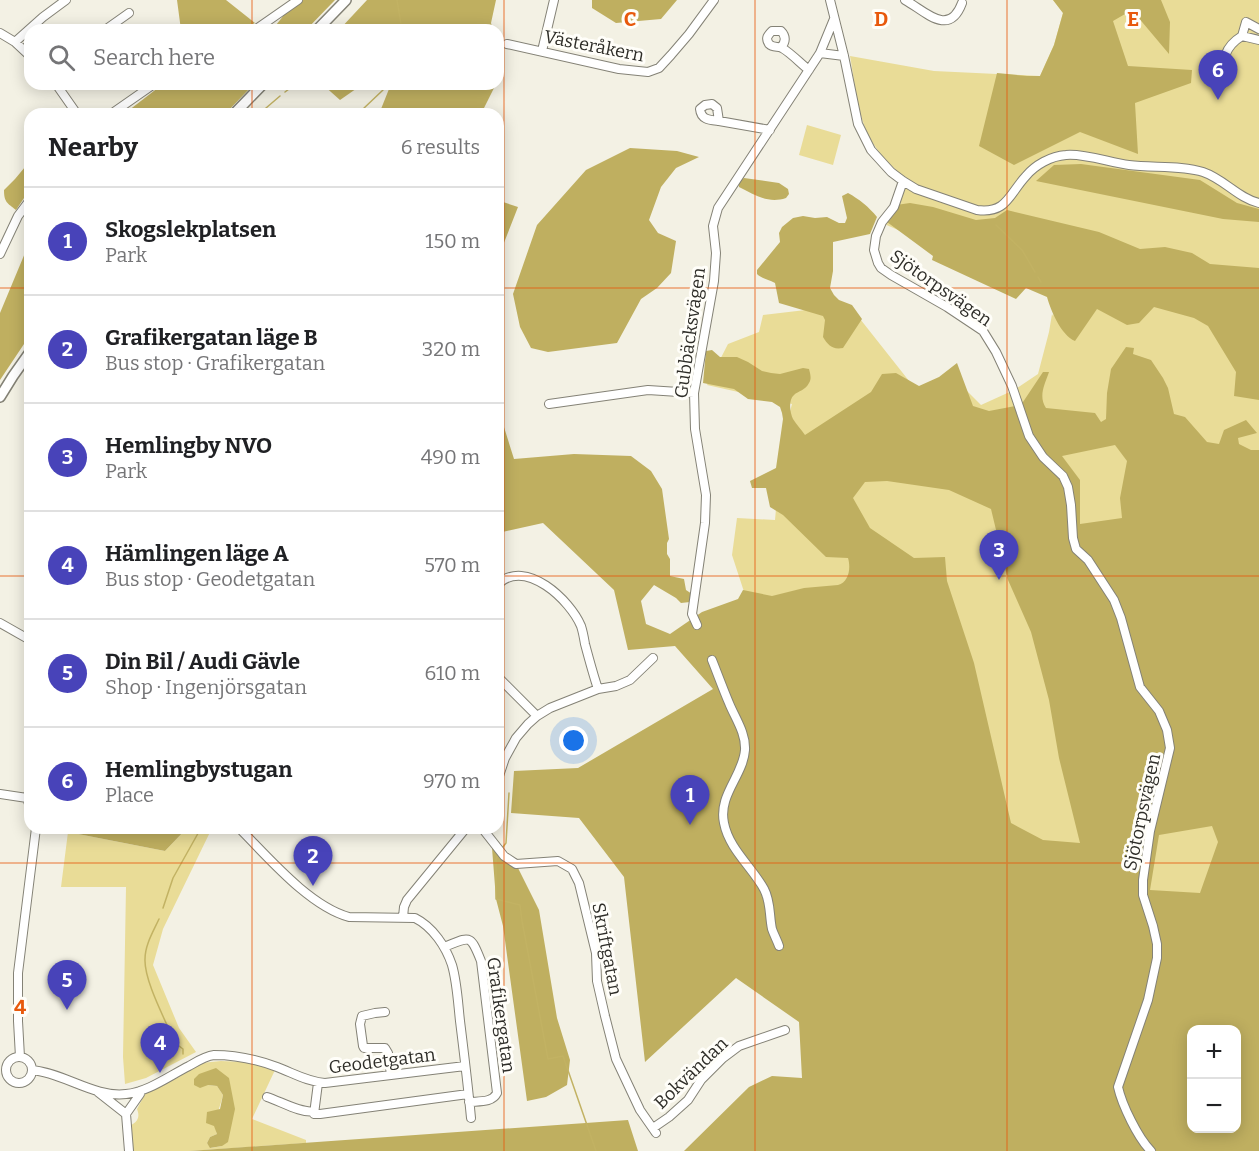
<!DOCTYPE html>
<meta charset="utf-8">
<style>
:root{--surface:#fff;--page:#f6f6f6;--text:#202124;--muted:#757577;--line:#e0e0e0;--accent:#4843b9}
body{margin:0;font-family:Bitter,serif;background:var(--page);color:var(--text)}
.controls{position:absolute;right:18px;bottom:18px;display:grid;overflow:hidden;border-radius:12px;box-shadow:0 3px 15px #0003}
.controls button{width:54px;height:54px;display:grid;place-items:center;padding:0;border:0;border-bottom:2px solid var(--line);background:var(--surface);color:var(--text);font:30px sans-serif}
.you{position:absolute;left:574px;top:741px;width:21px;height:21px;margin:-15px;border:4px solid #fff;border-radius:50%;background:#1a73e8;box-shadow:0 0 0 9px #1a73e833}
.badge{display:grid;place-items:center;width:39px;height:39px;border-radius:50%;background:var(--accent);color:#fff;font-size:20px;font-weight:700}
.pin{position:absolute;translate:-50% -50px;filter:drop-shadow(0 2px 3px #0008)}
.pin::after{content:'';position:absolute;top:32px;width:21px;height:18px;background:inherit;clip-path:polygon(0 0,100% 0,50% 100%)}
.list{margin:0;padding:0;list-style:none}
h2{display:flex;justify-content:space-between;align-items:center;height:78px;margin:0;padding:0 24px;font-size:26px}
h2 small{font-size:20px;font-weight:400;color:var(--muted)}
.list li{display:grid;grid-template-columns:39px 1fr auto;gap:18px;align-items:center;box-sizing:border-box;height:108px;padding:0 24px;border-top:2px solid var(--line)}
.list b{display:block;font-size:22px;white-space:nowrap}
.list p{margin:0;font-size:20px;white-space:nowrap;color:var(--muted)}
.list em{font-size:20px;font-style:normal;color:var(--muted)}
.icon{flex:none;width:33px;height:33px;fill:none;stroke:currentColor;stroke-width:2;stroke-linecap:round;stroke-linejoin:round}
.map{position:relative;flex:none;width:1259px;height:1151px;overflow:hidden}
.search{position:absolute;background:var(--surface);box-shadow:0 3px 15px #0003;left:24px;top:24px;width:480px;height:66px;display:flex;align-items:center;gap:15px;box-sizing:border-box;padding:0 21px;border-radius:18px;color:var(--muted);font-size:22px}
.panel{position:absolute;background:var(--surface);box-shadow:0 3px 15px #0003;left:24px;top:108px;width:480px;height:726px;border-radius:18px}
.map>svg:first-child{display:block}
</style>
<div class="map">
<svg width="1259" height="1151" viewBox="0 0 1259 1151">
<rect width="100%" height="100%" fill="#f3f1e4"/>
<path fill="#e9dc97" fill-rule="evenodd" d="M1053 0H1259V1151H819L748 604 732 555 737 518 775 520 782 441 792 404 707 385 728 344 759 332 763 315 831 307 853 310 917 391 949 373 981 405 1014 390 1038 374 1049 332 1052 314 1053 316 1058 300 882 223 897 197 902 176C891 165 879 154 871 140 857 115 855 84 850 56L934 71 1040 76 1054 45 1063 13ZM1192 1030H1236V1128H1192Z
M807 125 841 135 833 165 799 155Z
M187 828H212L163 929 153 965 179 1028 196 1052 146 1078 125 1084 123 1057 126 887H61L68 832 165 851Z
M221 1061 245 1062 275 1070 252 1119 306 1140V1143L189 1151H129L127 1127C136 1123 141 1119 137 1109L146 1092 181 1076 179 1073 201 1063ZM229 1078 222 1146 211 1148 207 1143 210 1137 217 1134C213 1121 220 1108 223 1095L217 1086 208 1085Z"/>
<path fill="#bfaf60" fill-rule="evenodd" d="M177 0H226L255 23 242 30H181Z
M296 0H335L306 30H267L276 25Z
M367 0H496L491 23 493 30H339Z
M592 0H677L661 19 616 23 592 8Z
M1053 0H1161L1170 22 1169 54 1132 10 1113 21 1128 66 1192 70 1191 83 1135 103 1138 154 1080 132 1014 165 979 146 997 73 1027 76H1040L1054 45 1063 13Z
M163 84H254L225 114H124Z
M322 84H363L340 100Z
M391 84H496L481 114H379Z
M630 148 677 151 699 157 676 168 661 187 649 220 658 233 676 241 671 273 657 288 641 299 617 343 548 352 531 348 520 327 513 294 537 225 586 170Z
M30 161V189L16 210C7 203 4 202 4 190L15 179Z
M1081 164 1200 180 1237 203 1259 209V222L1223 219 1036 181 1054 165Z
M744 178 779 183 788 189 789 194 786 198C768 204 755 195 739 187V181Z
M498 192 503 202 518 207 498 258Z
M848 193C859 199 869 207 877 217L870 234 833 242V271L830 288 834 295 839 300 852 305 862 319 843 348C832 350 828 345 823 337L825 320 823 316 779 303 775 283C768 279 762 279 757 274V270L780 242 779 233 782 227 793 218 803 216 815 218 827 217 839 223H845L847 218 842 196Z
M910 203 933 207 976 220 995 218 1007 210 1099 232 1140 249 1165 247 1192 253 1210 264 1259 268V400L1234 396 1236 372 1208 326 1194 318 1154 307 1139 323 1127 325 1097 309 1075 341C1061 335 1051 311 1047 297L1026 288 1016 299 932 260 933 256 887 222 896 205Z
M30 241V335L0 380V313Z
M1126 347 1134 348 1133 354 1151 360 1163 378 1168 388 1174 414 1185 417 1207 442 1219 444 1224 430 1246 420 1257 433 1238 438 1239 444 1251 450H1259V1151H684L749 1087 772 1076 802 1078 799 1022 736 978 645 1062 624 877 579 818 511 813 514 771 578 768 713 689 675 646 628 650 614 590 543 523 498 533V408L514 459 574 454 631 456 651 471 662 489 669 539 667 543V554L670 559V576L684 579 686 590 692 594 690 602 681 603 676 598 654 585 641 601 646 624 670 634 702 612 738 599 743 590 772 596 804 588 838 585C849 582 851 568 848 558L826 557 783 515 770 507 766 488H752L750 481 776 468 783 419 782 413 780 407 772 402 748 399 734 389 703 383 706 351 712 350 720 357H737L748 362 762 371 771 373 780 374 803 368 809 369C810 373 812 379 809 383 806 390 798 391 794 395 788 400 790 413 793 419 796 424 801 429 805 435L871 392 882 374 896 373 919 386 939 377 957 363 973 406 989 411 1021 405 1043 372H1049C1045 384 1038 396 1046 408L1095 413 1101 422 1106 419 1107 393 1111 369ZM1115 445 1127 461 1120 498 1122 518 1080 524V480L1062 456ZM887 481 949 490 991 509 1008 580 1031 632 1049 700 1059 758 1080 843 1043 840 1011 823 974 663 947 581 945 557 914 558 870 528 853 498 865 482ZM1212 826 1218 842 1200 893 1150 890 1159 835ZM1192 1030H1236V1128H1192Z
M69 828H187L165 851 68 832Z
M492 848 502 859 517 866 539 910 557 1018 570 1060 567 1085 546 1097 527 1101 503 926 496 899Z
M628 1120 638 1151H189Z"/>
<path fill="#c2b263" d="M216 1068 229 1078 235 1109 228 1142 222 1146 210 1148 207 1143 210 1137 217 1134 214 1126 206 1123 207 1112 220 1109 223 1095 217 1086 208 1085 200 1088 194 1085V1079L199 1074Z"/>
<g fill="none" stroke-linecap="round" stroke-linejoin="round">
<path stroke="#c2b263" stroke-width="1.5" d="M397 0 402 30
M389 85V84
M285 92 293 86
M259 114 280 96
M361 114 363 109 383 90
M996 225 1022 250 1035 272
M1038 277 1041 282
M503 847 506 843 509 793
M498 856 496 859V899L520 905 522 921 548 1059 563 1056 596 1151
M163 908 173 878 201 828
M159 919C153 932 145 945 145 959 144 981 166 1021 175 1043L183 1049V1054"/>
<defs>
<path id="minor" d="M830 0 844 56 858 124 871 150 891 172 903 181 916 189 977 210C1007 214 1009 194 1026 176 1035 165 1051 156 1066 155 1084 153 1111 163 1129 165 1152 168 1182 165 1203 172 1224 179 1238 198 1259 203
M905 0C925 11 949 38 962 3
M1259 29 1246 22 1242 36 1259 40
M105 30 129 13
M255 30 298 0
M0 33 15 42 30 56
M15 42 43 17 66 0
M507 44 619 69 648 72 659 68 671 55 689 34 714 0
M781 47C786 42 786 36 781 31H772C768 35 765 38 769 44 773 48 778 46 782 48 791 53 801 64 809 70
M542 51 554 0
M820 53 844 56
M56 84 77 114
M1222 84C1223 63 1222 48 1242 36
M111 114 154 84
M719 121C710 120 701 120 700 109L705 105 712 104 717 108 719 121 770 130
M903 181 894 207 882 222 876 236 874 250 878 263 881 268 891 275 947 307 983 331 996 352 1012 386 1029 436 1043 457 1063 476 1068 487 1071 505 1073 538 1076 549 1088 560 1114 600 1121 618 1140 687 1159 711 1167 730 1170 748 1150 831 1143 880V895L1153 926 1157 944V958L1148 1000 1118 1087C1122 1105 1138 1138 1151 1151
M0 254 18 216 30 200
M549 404 648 390 694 393
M498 584C526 558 570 600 581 626 583 632 584 638 585 644 589 659 593 674 598 689
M0 623 30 640
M697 625 692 614 705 523 706 495 695 429 694 393 714 281 716 253 713 226 718 208 820 53 834 19
M712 660C718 675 723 689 729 703 735 718 746 733 745 750 743 776 718 795 724 823 729 849 752 867 764 889 771 902 769 915 772 929 774 935 777 940 779 946
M498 677 537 716
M498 779 505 758 516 738 528 724 537 716 550 708 598 689 616 686 630 680 653 658
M30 791 27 798 30 807
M0 794 27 798
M239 828C268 857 309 906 349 917L415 918C433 927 446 947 452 965 457 982 458 1003 460 1021 464 1053 468 1086 471 1118
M482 828 504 856 516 864 558 861 572 869 579 883 596 953 597 981 605 1016 616 1059 640 1110 656 1133
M403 917 404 907 407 900 466 828
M444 947C470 937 470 933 481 961L497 1093C492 1103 479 1101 469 1102
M385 1012 375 1013 362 1016 360 1024 363 1046 364 1048H385L388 1053 391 1075
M6 1070a13 13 0 1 1 26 0a13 13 0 1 1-26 0Z
M20 1057 18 1021V973L36 828
M32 1070C64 1073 95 1098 126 1094 148 1092 169 1076 189 1066 196 1062 205 1056 214 1055 235 1055 258 1060 277 1067 293 1073 308 1082 325 1083L465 1066
M318 1083 314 1114H320L468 1094
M98 1092 126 1114 129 1151
M267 1097C280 1101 302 1114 314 1111
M126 1114 140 1094V1091
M653 1128 669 1117 688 1100 701 1080 723 1058 739 1046 785 1030"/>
<path id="major" d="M317 30 346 0
M234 114 263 84
M0 397 13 376 30 352"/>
</defs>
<use href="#minor" stroke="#848276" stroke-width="10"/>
<use href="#major" stroke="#848276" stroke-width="12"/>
<use href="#minor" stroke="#fff" stroke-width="8"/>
<use href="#major" stroke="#fff" stroke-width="9"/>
</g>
<path fill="none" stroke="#e8590c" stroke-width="1.5" stroke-opacity="0.55" d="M252 0V30M504 0V1151M755 0V1151M1007 0V1151M252 84V114M0 288H30M498 288H1259M0 576H30M498 576H1259M252 828V1151M0 863H1259"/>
<g text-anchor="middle" stroke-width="6" stroke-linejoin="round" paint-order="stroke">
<g font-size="18" fill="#2e2d28" stroke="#fffef9">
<text transform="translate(594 46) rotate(11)" y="6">Västeråkern</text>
<text transform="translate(941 288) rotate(35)" y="6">Sjötorpsvägen</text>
<text transform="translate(690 333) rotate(-82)" y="6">Gubbäcksvägen</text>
<text transform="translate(1142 812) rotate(-78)" y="6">Sjötorpsvägen</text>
<text transform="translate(607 949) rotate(79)" y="6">Skriftgatan</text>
<text transform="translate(501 1015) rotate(82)" y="6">Grafikergatan</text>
<text transform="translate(382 1061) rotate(-7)" y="6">Geodetgatan</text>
<text transform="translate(691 1073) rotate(-44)" y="6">Bokvändan</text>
</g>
</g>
<g font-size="20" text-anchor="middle" font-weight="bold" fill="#e8590c" stroke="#fffef9" stroke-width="6" stroke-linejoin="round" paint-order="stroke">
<text x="630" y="26">C</text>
<text x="881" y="26">D</text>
<text x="1133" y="26">E</text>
<text x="20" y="1014">4</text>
</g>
</svg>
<div class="controls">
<button>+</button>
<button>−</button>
</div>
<div class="you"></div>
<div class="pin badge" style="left:690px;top:825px">1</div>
<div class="pin badge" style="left:313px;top:886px">2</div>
<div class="pin badge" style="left:999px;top:580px">3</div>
<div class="pin badge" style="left:160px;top:1073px">4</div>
<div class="pin badge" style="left:67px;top:1010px">5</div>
<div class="pin badge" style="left:1218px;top:100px">6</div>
<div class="search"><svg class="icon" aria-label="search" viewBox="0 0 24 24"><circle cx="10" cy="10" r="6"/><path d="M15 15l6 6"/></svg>Search here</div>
<section class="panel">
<h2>Nearby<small>6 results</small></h2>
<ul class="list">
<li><span class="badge">1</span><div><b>Skogslekplatsen</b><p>Park</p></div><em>150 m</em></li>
<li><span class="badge">2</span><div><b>Grafikergatan läge B</b><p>Bus stop · Grafikergatan</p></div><em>320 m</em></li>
<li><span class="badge">3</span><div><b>Hemlingby NVO</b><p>Park</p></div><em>490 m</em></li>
<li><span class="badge">4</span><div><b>Hämlingen läge A</b><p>Bus stop · Geodetgatan</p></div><em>570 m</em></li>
<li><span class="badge">5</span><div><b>Din Bil / Audi Gävle</b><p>Shop · Ingenjörsgatan</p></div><em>610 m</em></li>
<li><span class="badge">6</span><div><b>Hemlingbystugan</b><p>Place</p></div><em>970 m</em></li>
</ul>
</section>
</div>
